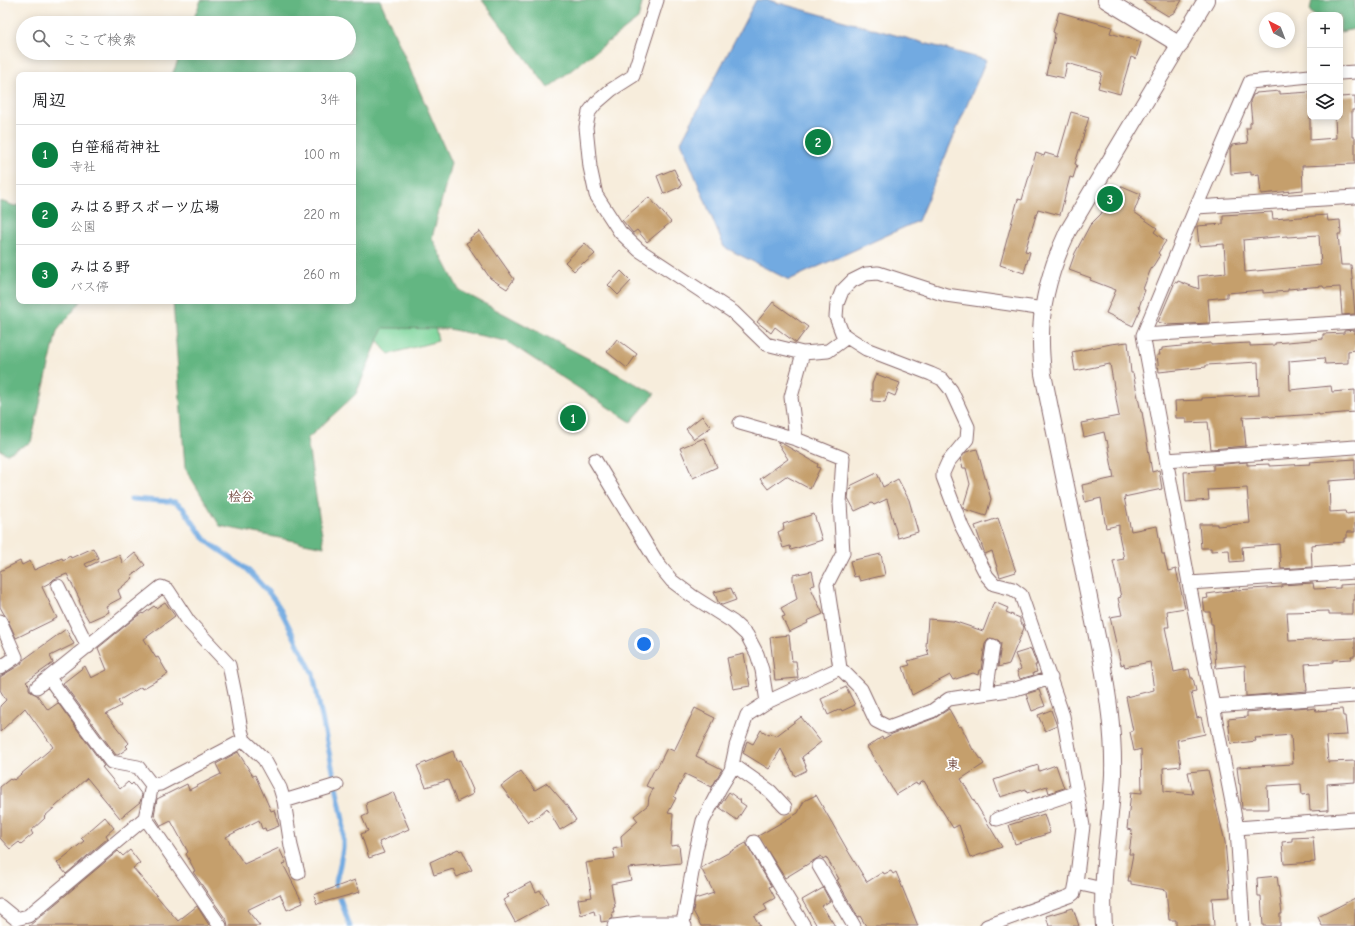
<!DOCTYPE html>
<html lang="ja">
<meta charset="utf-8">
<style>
:root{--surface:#fff;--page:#f2f2f2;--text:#202124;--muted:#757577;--line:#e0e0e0;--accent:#0b8043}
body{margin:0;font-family:"Comic Neue","Klee One",sans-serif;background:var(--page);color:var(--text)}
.controls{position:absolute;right:12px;top:12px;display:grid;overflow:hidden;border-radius:8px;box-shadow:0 2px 10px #0003}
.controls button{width:36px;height:36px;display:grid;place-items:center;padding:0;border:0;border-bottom:1px solid var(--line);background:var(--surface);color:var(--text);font:20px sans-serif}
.compass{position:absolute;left:1259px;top:12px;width:36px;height:36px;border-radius:50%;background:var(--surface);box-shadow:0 2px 10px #0003;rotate:318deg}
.you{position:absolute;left:644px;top:644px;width:14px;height:14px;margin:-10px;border:3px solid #fff;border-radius:50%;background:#1a73e8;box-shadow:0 0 0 6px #1a73e833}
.badge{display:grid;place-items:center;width:26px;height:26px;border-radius:50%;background:var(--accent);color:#fff;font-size:13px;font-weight:700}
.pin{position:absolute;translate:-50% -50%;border:2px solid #fff;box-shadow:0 1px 4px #0006}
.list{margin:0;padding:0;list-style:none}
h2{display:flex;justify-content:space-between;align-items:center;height:52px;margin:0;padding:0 16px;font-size:17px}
h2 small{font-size:13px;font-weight:400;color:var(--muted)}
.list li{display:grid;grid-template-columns:26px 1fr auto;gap:12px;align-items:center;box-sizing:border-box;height:60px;padding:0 16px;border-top:1px solid var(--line)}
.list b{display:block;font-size:15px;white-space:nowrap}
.list p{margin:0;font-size:13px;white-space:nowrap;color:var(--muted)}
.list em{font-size:13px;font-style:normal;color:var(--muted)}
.icon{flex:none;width:22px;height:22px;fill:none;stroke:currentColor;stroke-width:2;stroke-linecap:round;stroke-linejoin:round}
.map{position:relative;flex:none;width:1355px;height:926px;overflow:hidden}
.search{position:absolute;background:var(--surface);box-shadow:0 2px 10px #0003;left:16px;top:16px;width:340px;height:44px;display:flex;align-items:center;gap:10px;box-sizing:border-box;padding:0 14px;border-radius:22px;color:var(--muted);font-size:15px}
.panel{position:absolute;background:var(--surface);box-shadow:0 2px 10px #0003;left:16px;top:72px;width:340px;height:232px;border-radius:8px}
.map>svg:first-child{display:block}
</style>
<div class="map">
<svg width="1355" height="926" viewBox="0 0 1355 926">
<rect width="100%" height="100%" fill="#fff"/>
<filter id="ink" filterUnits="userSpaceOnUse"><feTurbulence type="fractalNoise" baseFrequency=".025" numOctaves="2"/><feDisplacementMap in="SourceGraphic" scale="8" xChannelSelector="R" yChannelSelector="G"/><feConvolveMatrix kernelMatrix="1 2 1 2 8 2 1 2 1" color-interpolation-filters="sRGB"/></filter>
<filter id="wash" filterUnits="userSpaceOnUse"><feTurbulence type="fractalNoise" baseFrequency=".012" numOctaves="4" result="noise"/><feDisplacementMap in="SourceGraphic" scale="16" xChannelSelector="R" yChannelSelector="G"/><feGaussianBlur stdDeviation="0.9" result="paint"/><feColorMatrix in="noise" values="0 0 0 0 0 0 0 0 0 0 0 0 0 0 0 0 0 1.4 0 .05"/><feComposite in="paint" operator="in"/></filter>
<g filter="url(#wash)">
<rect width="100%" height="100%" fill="#f7eddc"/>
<path fill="#7bd49a" stroke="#627a62" d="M352 301 435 326 438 341 389 354 384 349Z"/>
<path fill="#64b682" stroke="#576a56" d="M201 0H380L451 163 432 238 459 290 655 394 631 422 506 341 449 329 383 328 356 394 307 439 324 547 220 526 185 468 173 301H353V75H172L181 53H349V23H192Z
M482 0H643L638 19 548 88Z
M1312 0H1355V29L1340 32V15H1313L1310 11Z
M0 201 15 206 19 205V301H81L57 331 31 442 7 454 0 450Z"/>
<path fill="#72aae1" stroke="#5e6486" d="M756 0H768L986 60 918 221 789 280 724 247 681 142Z"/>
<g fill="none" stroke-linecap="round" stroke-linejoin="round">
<path stroke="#72aae1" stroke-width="5" d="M131 499 175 502 183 508 203 537 212 545 247 569 269 593 278 605 313 674 343 820V848L339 870 335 885 350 926"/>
</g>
<g id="blocks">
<path fill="#c59f6c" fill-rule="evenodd" d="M1142 0H1182L1175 12 1168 16Z
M1059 12 1112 27 1110 33 1141 42 1136 59 1131 57 1120 94 1098 88 1102 73 1067 63 1064 78 1046 74 1054 41 1055 33 1053 32Z
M1280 91V94L1310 92V140L1336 138 1335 117H1340V97L1355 96V110H1352V137H1355V164L1302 166 1303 190 1261 194 1259 174 1251 175V172L1231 174 1230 149 1232 145 1248 143 1246 128H1250V123L1252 122 1250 101 1253 95 1256 94V93Z
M1071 112 1089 117 1075 164 1077 165 1073 178 1070 177 1060 215 1038 209 1025 251 1030 252 1024 273 1000 265 1018 199 1022 200 1036 153 1044 156 1045 153 1058 157Z
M674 169 682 186 664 194 657 176Z
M1122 186 1141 194 1134 212 1157 228 1154 232 1166 241 1158 253 1160 255 1150 271 1143 289 1145 290 1139 307 1141 308 1133 326 1106 313 1116 290 1090 280 1091 278 1069 270 1075 253 1090 225 1101 214 1104 208 1111 212Z
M649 197 671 222 647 242 637 230 633 233 622 220Z
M1272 212 1273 219 1327 215 1328 221 1340 220 1341 234H1338L1341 265H1351L1355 314 1342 315 1340 287 1324 288 1323 286 1288 289V291L1263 293V290L1227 293V297L1208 299 1210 323 1168 325 1158 322 1175 282 1177 283 1178 281 1199 289 1198 276 1226 273 1224 244 1199 246 1197 226 1223 224V215ZM1319 235 1321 265 1245 272 1243 240 1287 236V237Z
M480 231 514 279 507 289 490 278 466 243 471 240 470 238Z
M585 243 595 254 585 263 584 262 574 271 565 262Z
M621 271 631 281 618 295 608 285Z
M773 302 808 327 796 343 775 327 771 333 757 322Z
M1355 330V350L1348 351V363L1325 364 1324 358 1289 361 1290 390 1331 386 1332 392 1355 390V412L1319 415V414L1270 417 1269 416 1243 417 1246 446 1211 449 1208 422 1186 423V418H1176L1175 401 1202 400V398L1259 395 1258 362 1206 365V367L1159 372 1157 355H1160L1159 351 1162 350V348L1211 343V345L1250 343V346L1275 345V343L1323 339V334L1344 333V331Z
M617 339 637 354 627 368 607 352Z
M1128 342 1131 373H1133L1141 412H1142L1152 472 1159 470 1162 489 1124 497 1131 531 1157 526 1162 554H1164L1168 571 1176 569 1185 608 1167 611 1169 627H1165L1174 672 1189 669 1191 678H1193L1196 691 1191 692 1197 718 1201 717 1205 734 1177 740 1181 766 1163 768 1164 791 1193 794 1188 772 1208 770 1225 842 1230 897 1212 898 1214 926H1176V920H1169L1166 890 1131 884V881H1128L1133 854H1129L1132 830 1127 829 1131 792 1142 793 1141 749 1134 751 1130 732 1133 731 1126 697 1154 690 1150 662 1125 667 1124 664 1121 665 1110 617 1122 615 1118 598 1121 597 1113 561 1124 559 1119 535V525L1106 528 1101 498 1085 502 1082 485 1114 478 1107 440 1106 441 1104 432 1084 437 1081 423 1119 416 1110 364 1075 371 1072 352 1111 344Z
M876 374 900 383 895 396 888 393 885 402 872 401V384Z
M702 416 711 427 694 439 686 429Z
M704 438 717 467 693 478 680 448Z
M777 442 783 444 818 464 817 467 820 468 810 489 786 476 768 489 760 479 788 459Z
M977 449 991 499 986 516 964 509 963 507 970 484 966 468H963L960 459 966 452Z
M1355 459V479L1329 481 1330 512 1345 511 1346 514 1355 513V532H1347V538H1344V542L1311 545 1312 567 1281 569 1279 544 1242 547 1243 561 1230 562 1229 550 1211 551V548H1201L1199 524H1217V526L1250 523 1247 488 1208 490 1209 500 1186 502 1184 472 1212 470H1213V465L1247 462V465L1269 464V466L1311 464 1310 462Z
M877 473 883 487 898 479 909 500 918 532 898 538 887 499 874 505 872 503 855 511 848 498 849 490 852 489 850 486Z
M814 514 822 540 791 550 790 546 783 548 778 532 784 529 783 524Z
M998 518 1016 572 1000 577 992 551 985 554 975 526Z
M93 548 98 558 85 564 87 567 99 561V562L119 555 123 563 135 553 145 565 131 576 133 578 118 590 121 598 106 606 109 612 89 621 83 611 79 600H80L67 574 54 579 51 582 42 587 57 618 16 638 7 618 4 614 0 607V571L20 561 22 565 30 561 34 570 62 558 63 560 70 556 71 558Z
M881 554 885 575 860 581 858 576 854 577 850 561Z
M812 571 815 585 810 586 823 614 807 621 808 623 789 632 782 617 785 616 781 608 797 599 793 580V575Z
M1313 583 1314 589 1340 588V585L1355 584V600H1353V614H1329V611L1287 612 1289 641 1355 638V656H1351L1352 659 1333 660V662L1305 664 1307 691 1246 696 1245 665 1216 668 1213 624H1211L1210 612H1205L1203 599 1208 598 1207 594 1235 590 1282 587V585Z
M731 588 736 600 722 605 719 604 714 592Z
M165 602 175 616 144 639 156 658 158 657 168 674 142 689 141 687 118 701 121 706 106 714 129 743 126 746 128 748 118 755H116L63 683 85 666 91 678 107 670 98 648 136 617 142 613 143 614 154 606 156 608Z
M994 602 1008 608 1006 612 1020 618V623L1023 625 1024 628 1009 664 998 667 1001 643 998 640 990 638 987 641 985 644 981 670H979L978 675 973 673 953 680 950 675 912 695 903 667 910 665 908 661 929 655 926 646 928 619 953 621 983 631Z
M66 629 74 644 50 656 53 663 26 682 29 685V689L31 692 37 695 48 710 58 703 104 766 102 767 120 789 128 782 131 785 133 783 142 795 140 802 120 818 87 778 44 817 45 818 31 831 33 834 21 844 19 842 10 849 0 838V787L10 779 11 780 13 779 14 780 53 747 25 708 0 732V706L6 700 0 690V677L21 664 23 660Z
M789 635 792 661H796L798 678 775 680 770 637Z
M1031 649 1037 665H1035L1037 672 1033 673 1034 675 1020 679 1017 671 1021 669 1015 654Z
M744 654 750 686 733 689 727 658Z
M846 687 855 705 842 711 841 709 828 715 821 699Z
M1039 690 1045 706 1032 711 1026 694Z
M1307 707 1308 709 1315 708 1316 711 1342 709 1343 716H1345L1347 735 1326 736 1328 762 1355 761V782L1327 784 1328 810 1310 811 1309 794 1302 795 1301 784 1267 786 1268 809H1242L1240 784H1239L1237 767 1293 764 1291 735 1255 738 1256 741 1231 744 1228 719 1247 717V712Z
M695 708 715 718 696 756 722 769 712 787 685 774 674 797 676 798 668 813 673 814 671 846 679 845 681 863 628 868 631 880 611 884 615 907 613 908 614 912H612L613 918 608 921 601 922 600 914 595 915 594 911 581 915 578 899 592 897 586 863 615 858 613 849 622 847 621 836 638 821 634 816 648 805 649 797 653 789 646 786 655 768H657L667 748 674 751Z
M949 709 959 727 961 726 973 750 974 749 984 764 961 779 1002 847 970 858 959 825 953 828 924 781 917 785 916 783 896 795 867 747 882 737 883 739 892 734 935 718Z
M1051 710 1057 726 1045 731 1038 715Z
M801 717 821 742 802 757 806 766H805L807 770 795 776 781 749 769 769 743 753 747 741 753 744 761 730 769 735 770 733 776 736Z
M453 751 456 761 460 760 473 790 472 791 473 794 457 802 448 780 426 787 417 766Z
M238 752 253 776 255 775 271 811 274 810 279 826 266 831 265 828 262 829 259 820 226 837 244 864 279 848 286 863 283 864 303 903 287 910 280 894 247 910 260 926H228L227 921 193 872 195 871 186 854 188 852 171 821 161 826 154 815 157 799 187 784 189 790 221 774 216 764Z
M1038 765 1039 771 1056 765 1064 788 1049 793 1047 786 1027 793 1026 789 1000 797 994 780Z
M521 771 535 790 547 783 567 806 576 820 560 830 547 808 532 821 531 819 528 822 501 786Z
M393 792 409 829 379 842 384 853 369 858 361 834 368 831 362 817 368 814 366 803Z
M729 792 741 801 740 802 746 806 737 820 719 807Z
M816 795 848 851 867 882 883 872 884 874 891 871 893 874 896 872 918 926H866L860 916 858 917 837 880 839 879 826 857 823 859 821 856 785 878 758 836 798 813 804 801Z
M1044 814 1050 833 1015 844 1009 825Z
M105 817 114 828 106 835 108 838 66 874 57 863 84 841 81 838Z
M1313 837 1315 862 1284 864 1282 842 1292 841V838Z
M746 843 771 886 769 887 775 898 764 904 767 910 754 916 760 926H701L693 911 695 899 714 893 701 868Z
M458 849 460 851 462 850 472 870 457 877 453 869 434 875 430 862Z
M130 850 140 863 133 868 178 921 197 906 209 925 207 926H29L118 851 123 856Z
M1277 876 1282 914H1280V926H1263L1261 896H1258L1257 878Z
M355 880 360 892 317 904 314 895Z
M531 882 536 892 540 890 548 904 515 922 503 900 509 897 507 895Z
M823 888 830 901 822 906 835 926H817L802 900Z
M1355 898V926H1322L1318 917Z
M1073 908 1079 926H1049L1046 916Z"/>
</g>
</g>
<g filter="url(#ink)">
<use href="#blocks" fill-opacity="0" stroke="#876769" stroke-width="1"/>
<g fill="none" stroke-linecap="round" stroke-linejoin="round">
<defs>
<path id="minor" d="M657 0 633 76 611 90 596 103 589 112 586 127 590 167 596 195 620 232 639 250 733 312 766 344 803 353
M1340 73 1355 72
M1196 207 1355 197
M1044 309 946 295 878 273 866 274 852 281 842 291 837 304 836 317 842 333 847 337 866 349 931 374 942 379 951 390 968 427 967 439 948 462 943 473V477L962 527 987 576 994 584 1013 589 1021 595 1063 716 1077 792 1083 826 1076 883
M1143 335 1355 322
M796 439 791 397 803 353 828 351 847 337
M595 460 658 564 672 581 692 596 733 622 747 635 757 654 762 670 767 702
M1166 460 1355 447
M1189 583 1355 572
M58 586 88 647
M0 621 16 657 0 668
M840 668 861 689 876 721 888 727 932 711 949 699 1015 689 1051 678
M49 678 111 762 138 767 152 785 145 818 151 826 220 926
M37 687 161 587 168 590 189 622 229 665 235 694 241 730 244 740 264 759 280 788 284 801 291 846 298 873
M986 693 993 646
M1213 706 1355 696
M732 764 770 791 785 807
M152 785 160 784 244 740
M284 801 337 785
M997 819 1077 792
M1237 828 1355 819
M754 842 804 926
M819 866 854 926
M0 906 16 919 28 916 145 818
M614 926 639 923H683
M685 926 683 923 696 850 703 821 720 788 731 770 736 746 747 715 767 702 840 668 827 584 843 553 840 503 843 458 796 439 740 423
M987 926 1070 896 1074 893 1076 883 1103 889
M1243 926 1237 828 1189 583 1143 335 1196 207 1250 82 1310 76"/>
<path id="tertiary" d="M1106 0 1180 45
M1104 926C1100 875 1111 825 1113 774 1114 734 1108 695 1101 656L1043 374C1042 363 1041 353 1041 343 1040 305 1052 265 1068 231L1206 0"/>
</defs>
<use href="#minor" stroke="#876769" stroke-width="15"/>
<use href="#tertiary" stroke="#876769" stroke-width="18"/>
<use href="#minor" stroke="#fff" stroke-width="13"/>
<use href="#tertiary" stroke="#fff" stroke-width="16"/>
</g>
</g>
<g text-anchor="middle" stroke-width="3.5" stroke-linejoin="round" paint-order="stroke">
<g font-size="13" font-weight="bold" fill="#754c42" stroke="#fff">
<text x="241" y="501">桧谷</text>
<text x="953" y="769">東</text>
</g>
</g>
</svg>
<div class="controls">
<button>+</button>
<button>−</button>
<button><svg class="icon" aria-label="layers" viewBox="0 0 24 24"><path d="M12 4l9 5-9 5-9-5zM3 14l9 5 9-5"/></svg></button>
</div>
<svg class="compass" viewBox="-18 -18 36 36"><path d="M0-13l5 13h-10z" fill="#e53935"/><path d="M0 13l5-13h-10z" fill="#757577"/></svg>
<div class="you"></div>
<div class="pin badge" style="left:573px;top:418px">1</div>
<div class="pin badge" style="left:818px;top:142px">2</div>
<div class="pin badge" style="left:1110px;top:199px">3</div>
<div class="search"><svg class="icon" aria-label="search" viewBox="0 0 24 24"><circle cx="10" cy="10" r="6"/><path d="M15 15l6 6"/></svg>ここで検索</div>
<section class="panel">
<h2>周辺<small>3件</small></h2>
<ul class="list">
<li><span class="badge">1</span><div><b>白笹稲荷神社</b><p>寺社</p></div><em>100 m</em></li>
<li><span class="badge">2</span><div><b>みはる野スポーツ広場</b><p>公園</p></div><em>220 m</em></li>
<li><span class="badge">3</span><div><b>みはる野</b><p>バス停</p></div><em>260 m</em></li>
</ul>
</section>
</div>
